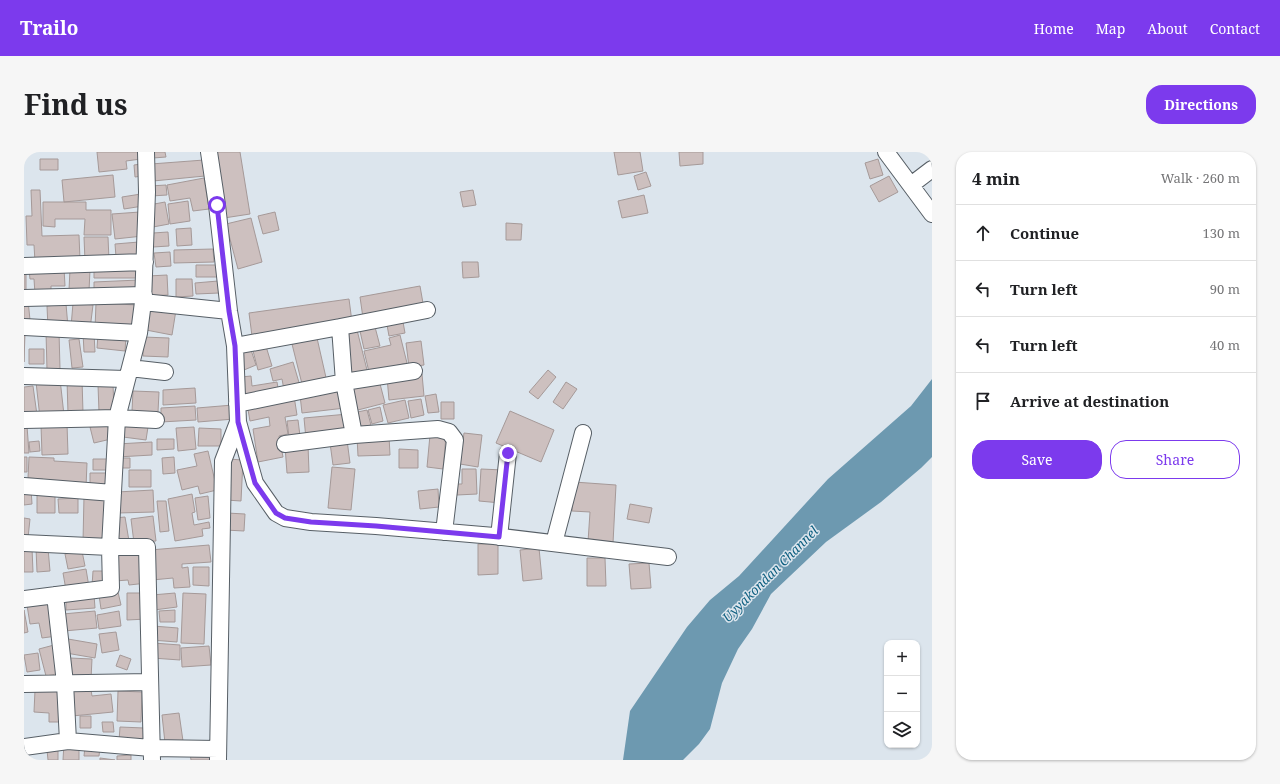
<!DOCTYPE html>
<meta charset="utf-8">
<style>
:root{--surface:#fff;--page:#f6f6f6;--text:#202124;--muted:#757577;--line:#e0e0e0;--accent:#7c3aed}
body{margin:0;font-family:"Noto Serif",serif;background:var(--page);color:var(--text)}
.controls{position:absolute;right:12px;bottom:12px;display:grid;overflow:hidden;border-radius:8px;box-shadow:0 1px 3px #0004}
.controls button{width:36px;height:36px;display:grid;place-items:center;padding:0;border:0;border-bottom:1px solid var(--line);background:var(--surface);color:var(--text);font:20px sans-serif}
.stop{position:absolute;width:12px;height:12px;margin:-9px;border:3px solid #7c3aed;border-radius:50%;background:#fff}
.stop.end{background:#7c3aed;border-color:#fff;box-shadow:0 1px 4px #0008}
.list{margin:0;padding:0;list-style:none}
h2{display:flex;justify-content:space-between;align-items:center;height:52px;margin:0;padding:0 16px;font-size:17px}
h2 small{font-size:13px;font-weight:400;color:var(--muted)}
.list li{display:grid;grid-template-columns:26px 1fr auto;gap:12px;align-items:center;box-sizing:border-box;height:56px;padding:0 16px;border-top:1px solid var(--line)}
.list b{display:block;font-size:15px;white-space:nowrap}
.list em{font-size:13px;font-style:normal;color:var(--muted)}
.actions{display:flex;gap:8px;padding:12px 16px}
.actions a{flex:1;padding:9px 0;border:1px solid var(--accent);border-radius:16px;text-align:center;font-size:14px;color:var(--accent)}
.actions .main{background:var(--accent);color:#fff}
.icon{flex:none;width:22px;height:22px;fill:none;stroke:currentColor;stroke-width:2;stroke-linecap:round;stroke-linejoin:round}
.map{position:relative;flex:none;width:908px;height:608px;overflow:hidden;border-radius:16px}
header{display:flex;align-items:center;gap:24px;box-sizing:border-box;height:56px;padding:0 20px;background:var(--accent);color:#fff}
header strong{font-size:19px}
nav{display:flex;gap:22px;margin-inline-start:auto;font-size:14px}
.intro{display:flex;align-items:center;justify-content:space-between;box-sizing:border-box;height:96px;padding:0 24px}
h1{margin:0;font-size:28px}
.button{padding:10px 18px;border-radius:16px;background:var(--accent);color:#fff;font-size:14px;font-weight:700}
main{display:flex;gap:24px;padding:0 24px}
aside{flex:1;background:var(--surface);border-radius:16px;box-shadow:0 1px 3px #0004}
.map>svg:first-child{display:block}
</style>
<header>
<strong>Trailo</strong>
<nav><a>Home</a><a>Map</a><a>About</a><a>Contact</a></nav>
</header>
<div class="intro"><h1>Find us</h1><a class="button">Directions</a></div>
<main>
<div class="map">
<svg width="908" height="608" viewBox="0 0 908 608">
<rect width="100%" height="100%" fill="#dce5ed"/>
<path fill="#6d99b0" d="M908 227V305L897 316 857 350 802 390 747 442 728 477 714 497 698 531 686 577 675 592 659 608H599L606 559 663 475 686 448 715 424 804 327 887 254Z"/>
<path fill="#cdc0bf" stroke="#a59998" d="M73 0H117V7L102 9 103 17 75 20Z
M128 0H141L142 5 129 6Z
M190 0H216L226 62 200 66Z
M590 0H616L619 19 594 23Z
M655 0H679V12L656 14Z
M16 7H34V18H16Z
M854 7 859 23 846 27 841 11Z
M180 8 181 24 129 29 127 12Z
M117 12 118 24 111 25 110 13Z
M622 20 627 34 614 38 610 24Z
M89 23 91 45 40 50 38 28Z
M865 24 874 40 855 50 846 34Z
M180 26 185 57 169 59 166 46 146 49 143 33Z
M142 33 143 43 127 44 126 34Z
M7 38H16L18 84 55 83 56 108 11 110 10 93H3L2 64H8Z
M449 38 452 53 439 55 436 40Z
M117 42 119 54 100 57 98 45Z
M620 43 624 61 598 66 594 49Z
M164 49 166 69 146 72 144 52Z
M19 50H62V58H87V83H60L61 67H31V75L19 74Z
M141 50 145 72 129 75 125 53Z
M116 60 119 84 91 87 88 62Z
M251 60 255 78 239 82 234 64Z
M227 66 238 110 214 117 202 72Z
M482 71 498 72 497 88H482Z
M167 76 168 93 153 94 152 77Z
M144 80 145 94 129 95V81Z
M60 85H84L85 108 61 109Z
M115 90 116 103 92 105 91 92Z
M189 97 190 110 150 111V98Z
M146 100 147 114 132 115 130 101Z
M438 110H454L455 125 439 126Z
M172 113H194V125H172Z
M70 115H116V126H70Z
M40 116 41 134H27V142H11L10 127H6L5 118Z
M46 117 66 118 65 139 45 138Z
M0 120H2V141H0Z
M143 123 144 143 125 144 124 124Z
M152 127H168L169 144 152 145Z
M115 128V139L70 140V130Z
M194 129 195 141 172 142 171 131Z
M396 134 400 157 339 166 336 145Z
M325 147 328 170 228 184 225 161Z
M0 148H4L6 168 0 169Z
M49 151 69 153 66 177 47 175Z
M72 151 113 153 112 179 71 177Z
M42 152 44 175 24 176 23 154Z
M127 153 152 158 148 183 122 178Z
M379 170 381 181 365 184 363 173Z
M351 175 356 194 340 197 336 179Z
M333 178 344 222 329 225 318 182Z
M22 180H35L36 217 23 218Z
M0 181H1L0 210Z
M59 181H70L71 200H60Z
M74 182 102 185 101 199 73 196Z
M376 183 383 211 345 220 340 199 367 193 365 186Z
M119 185 145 186 144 205 119 204Z
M293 186 303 230 279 236 268 192Z
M55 187 59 215 48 216 45 188Z
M397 189 400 213 385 215 382 191Z
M241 191 248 214 234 218 228 195Z
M226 195 232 213 220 218 214 199Z
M5 197H20V212H5Z
M269 210 276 234 260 238 258 227 249 229 246 217Z
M524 218 532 225 514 247 505 240Z
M398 222 400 244 365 248 363 225Z
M227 224 228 234 253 230 255 242 221 247 217 225Z
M36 227 40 263 16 266 12 230Z
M58 227 59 261H44L43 228Z
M355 228 361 251 330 259 323 237Z
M542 230 553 237 539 257 529 250Z
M89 232 90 259 75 260 74 233Z
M9 234 13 263 0 264V235Z
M171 236 172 251 139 253V238Z
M319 238 321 256 278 261 276 243Z
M109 239 135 240 134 260 108 259Z
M412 242 415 260 404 261 401 244Z
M270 244 273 263 261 265 264 282 255 284 259 305 234 310 229 277 246 274 245 265 226 269 223 252Z
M397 247 400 263 387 266 384 249Z
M381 248 385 266 364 271 359 253Z
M417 250H430V267H417Z
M209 253 210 267 174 270 173 256Z
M171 254 172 268 137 270V256Z
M356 255 359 269 348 272 344 258Z
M343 258 347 273 333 276 329 261Z
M486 259 530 278 517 310 472 291Z
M324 262 326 282 282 287 280 266Z
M274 268 276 284 265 285 263 269Z
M83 271 87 287 70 291 66 275Z
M43 272 44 302 18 303 17 273Z
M101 272 124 275 122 288 99 285Z
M0 274H3L5 301H0Z
M170 275 172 297 154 299 152 276Z
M175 276 197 277V294H174Z
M440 281 458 283 454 315 436 312Z
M406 283 422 284 419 317 403 315Z
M365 284 366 303 334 304 333 285Z
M133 287H150V297L133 298Z
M323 288 326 311 309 313 306 291Z
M15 289 16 299 6 300 5 290Z
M128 290V303L93 305V292Z
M284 293 285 320 263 321 261 294Z
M375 297 394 298V316H375Z
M184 299 193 338 176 342 174 334 158 338 153 318 173 314 170 302Z
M0 305H3V320H0Z
M5 305 30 306V309L63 311 62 335 19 333V327L4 326Z
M150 305 151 321 139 322 138 306Z
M93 306H106V316H93Z
M69 307H86V318H69Z
M204 307 219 308 217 349 202 348Z
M308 315 331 317 327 358 304 356Z
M438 317H452L453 342 433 343V332H438Z
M457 317 479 318 477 351 455 349Z
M105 318H127V335H105Z
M66 321H87V335H66Z
M550 330 592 333 589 391 564 390 566 360 548 359Z
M7 337 8 352 0 353V338Z
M414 337 415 355 396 357 394 339Z
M129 338 130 360 94 361 93 340Z
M13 341H31V361H13Z
M168 342 171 360 168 361 170 373 185 370 186 376 178 377 179 384 151 389 144 347Z
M60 344H83L84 390H59Z
M184 344 186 366 174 368 171 346Z
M54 346V361H35L34 347Z
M133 349H142L145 379 136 380Z
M606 352 628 356 625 371 603 367Z
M203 361 221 362 220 379 201 378Z
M129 364 132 389 110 391 107 367Z
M101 365 105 389 93 391 90 366Z
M0 366 6 367 4 386 0 385Z
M454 392H474V422L454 423Z
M185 393 187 410 158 412V416L164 415 166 435 150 436 149 426 128 428 126 398Z
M8 396 9 420H0V397Z
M12 396H24L26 419 13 420Z
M515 396 518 427 499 429 496 398Z
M58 399 61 414 44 417 41 402Z
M119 399 123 431 105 433 104 428 91 429 87 403Z
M563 406H581L582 434H563Z
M625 411 627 436 607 437 605 412Z
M169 415H185V434L169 433Z
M62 417 65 435 42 438 39 421Z
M69 419H83V434H68Z
M94 440 97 453 77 457 75 443Z
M103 441H122L123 467 103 468Z
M151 441 153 455 130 458 128 443Z
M159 441 182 442 180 492 157 491Z
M70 443 71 456 42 458V445Z
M27 449 33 484 18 486 15 471 6 472 3 453Z
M0 458 4 480 0 481Z
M151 458V470H136L135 459Z
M71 459 73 476 40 479 39 462Z
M95 459 97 474 75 477 73 463Z
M129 474 154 476 153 490 127 488Z
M92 480 95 498 78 501 75 482Z
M44 487 73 492 71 506 42 501Z
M129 491 156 493V508L128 506Z
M30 493 37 521 22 524 15 497Z
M185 494 187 513 158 515 157 496Z
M14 501 16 518 3 520 0 503Z
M96 503 107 507 103 518 92 514Z
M46 506 68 507 67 527 45 526Z
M66 532 68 544 87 542 89 560 48 564 45 535Z
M11 538H39V570H25V561L10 560Z
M94 539 118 540 117 570 93 569Z
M155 561 159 589 141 591 138 563Z
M56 564H67V576H56Z
M78 570H89L90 580H79Z
M96 575 120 576 119 590 95 589Z
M40 591 55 592V608H39Z
M61 594 76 595 75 604H60Z
M23 598H34V608H24Z
M184 599 186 608H167L166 601Z
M107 603V608H93V604Z
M76 606 91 608H76Z"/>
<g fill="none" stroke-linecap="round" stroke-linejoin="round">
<defs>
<path id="minor" d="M185 0 193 53 205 159 211 194 214 270 199 309 194 608
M862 0 908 62
M887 33 908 17
M0 114 121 110
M0 146 120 143
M119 150 205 159
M0 175 115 181
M316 175 403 158
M211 194 316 175 320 230 330 283
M106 216 141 220
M0 224 102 227
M213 252 320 230 390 219
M0 268 93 266 132 268
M214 270 231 331 252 361 261 366 287 370 352 374 470 384 644 405
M261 292 330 283 414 277 425 280 431 288 420 380
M0 334 89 341
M475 385 484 301
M0 391 86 395H123L128 608
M530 391 559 281
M31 443 41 531 44 589 127 596 194 597
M0 447 87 436 86 395 93 266 115 181 119 150 123 40 122 0
M0 532 126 530
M0 595 44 589"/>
</defs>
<use href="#minor" stroke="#575f66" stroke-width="18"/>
<use href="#minor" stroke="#fff" stroke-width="16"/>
</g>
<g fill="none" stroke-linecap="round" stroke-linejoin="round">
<path stroke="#7c3aed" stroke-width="5" d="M193 53 205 159 211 194 214 270 231 331 252 361 261 366 287 370 352 374 475 385 484 301"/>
</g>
<g text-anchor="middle" stroke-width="3" stroke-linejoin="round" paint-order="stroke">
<g font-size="13" font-style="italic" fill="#0d5f80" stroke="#dce5ed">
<text transform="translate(746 422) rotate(-45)" y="5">Uyyakondan Channel</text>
</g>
</g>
</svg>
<div class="controls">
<button>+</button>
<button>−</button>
<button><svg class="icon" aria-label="layers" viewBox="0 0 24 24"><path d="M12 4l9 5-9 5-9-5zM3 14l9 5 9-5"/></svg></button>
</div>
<div class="stop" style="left:193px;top:53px"></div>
<div class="stop end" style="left:484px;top:301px"></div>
</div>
<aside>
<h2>4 min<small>Walk · 260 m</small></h2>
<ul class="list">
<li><svg class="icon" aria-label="ahead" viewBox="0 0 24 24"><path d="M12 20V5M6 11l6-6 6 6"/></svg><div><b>Continue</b></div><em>130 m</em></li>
<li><svg class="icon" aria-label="left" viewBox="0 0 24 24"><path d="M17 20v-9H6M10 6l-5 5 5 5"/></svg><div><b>Turn left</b></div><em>90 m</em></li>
<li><svg class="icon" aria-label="left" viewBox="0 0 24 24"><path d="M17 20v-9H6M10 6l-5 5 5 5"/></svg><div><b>Turn left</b></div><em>40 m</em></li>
<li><svg class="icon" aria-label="arrive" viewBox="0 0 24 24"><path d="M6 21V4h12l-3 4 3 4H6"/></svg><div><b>Arrive at destination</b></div></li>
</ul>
<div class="actions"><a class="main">Save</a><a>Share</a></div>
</aside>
</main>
